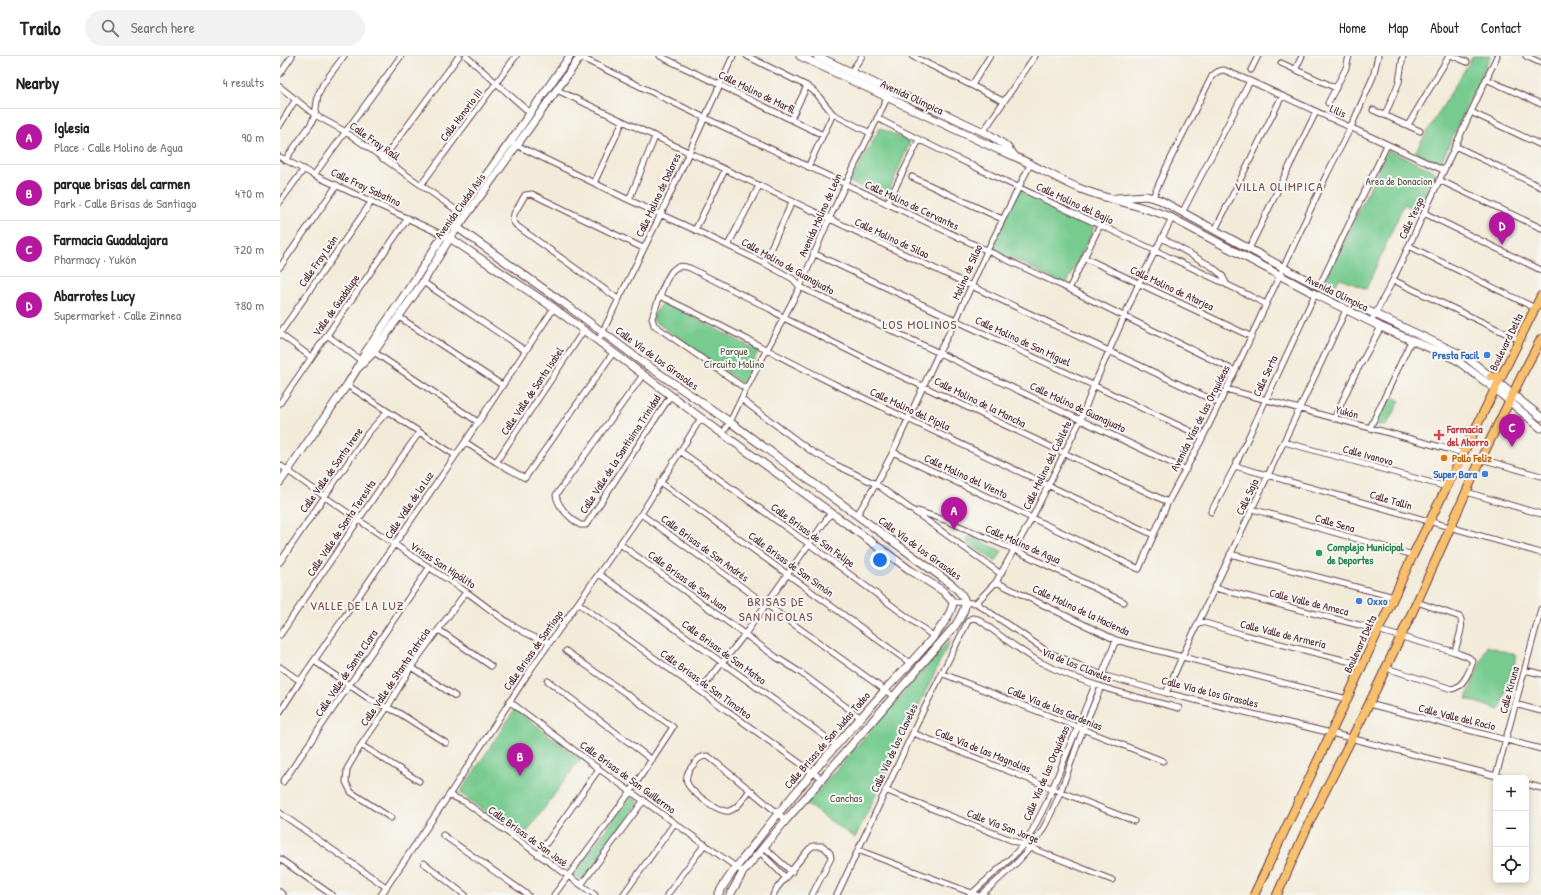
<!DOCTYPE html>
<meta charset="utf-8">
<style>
:root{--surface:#fff;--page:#f2f2f2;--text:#222;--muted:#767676;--line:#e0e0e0;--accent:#b5179e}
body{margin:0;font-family:"Patrick Hand",sans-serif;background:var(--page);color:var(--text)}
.controls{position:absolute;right:12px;bottom:12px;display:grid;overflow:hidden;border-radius:6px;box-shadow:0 2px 6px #0003}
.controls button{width:36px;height:36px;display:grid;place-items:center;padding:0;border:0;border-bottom:1px solid var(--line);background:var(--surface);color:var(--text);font:20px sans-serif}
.you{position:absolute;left:600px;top:504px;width:14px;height:14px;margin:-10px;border:3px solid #fff;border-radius:50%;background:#1a73e8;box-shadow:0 0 0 6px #1a73e833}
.badge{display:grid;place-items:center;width:26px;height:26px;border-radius:50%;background:var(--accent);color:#fff;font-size:13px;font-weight:700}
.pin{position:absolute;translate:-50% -33px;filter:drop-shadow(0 1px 2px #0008)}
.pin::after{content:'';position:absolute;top:21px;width:14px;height:12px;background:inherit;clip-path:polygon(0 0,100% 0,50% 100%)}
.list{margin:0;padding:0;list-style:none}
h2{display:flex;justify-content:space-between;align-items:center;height:52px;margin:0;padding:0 16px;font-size:17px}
h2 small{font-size:13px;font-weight:400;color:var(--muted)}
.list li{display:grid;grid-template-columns:26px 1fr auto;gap:12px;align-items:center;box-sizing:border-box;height:56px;padding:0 16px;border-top:1px solid var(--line)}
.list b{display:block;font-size:15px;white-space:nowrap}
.list p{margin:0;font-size:13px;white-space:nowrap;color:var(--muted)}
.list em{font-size:13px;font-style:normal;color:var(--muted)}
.icon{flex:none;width:22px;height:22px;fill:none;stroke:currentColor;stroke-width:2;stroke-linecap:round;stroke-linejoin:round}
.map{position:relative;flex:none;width:1261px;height:839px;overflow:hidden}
header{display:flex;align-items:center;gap:24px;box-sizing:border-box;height:56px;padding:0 20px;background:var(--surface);border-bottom:1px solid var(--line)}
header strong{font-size:19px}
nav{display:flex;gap:22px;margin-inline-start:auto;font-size:14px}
.search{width:280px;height:36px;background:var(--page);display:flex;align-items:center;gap:10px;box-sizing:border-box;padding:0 14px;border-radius:22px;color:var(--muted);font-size:15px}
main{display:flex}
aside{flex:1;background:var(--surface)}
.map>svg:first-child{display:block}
</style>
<header>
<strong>Trailo</strong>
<div class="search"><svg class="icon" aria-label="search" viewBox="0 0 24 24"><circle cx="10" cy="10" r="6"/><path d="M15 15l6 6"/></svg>Search here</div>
<nav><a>Home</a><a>Map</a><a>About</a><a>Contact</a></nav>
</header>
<main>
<aside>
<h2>Nearby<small>4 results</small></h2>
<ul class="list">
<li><span class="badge">A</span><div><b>Iglesia</b><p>Place · Calle Molino de Agua</p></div><em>90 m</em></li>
<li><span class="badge">B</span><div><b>parque brisas del carmen</b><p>Park · Calle Brisas de Santiago</p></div><em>470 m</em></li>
<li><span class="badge">C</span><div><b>Farmacia Guadalajara</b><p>Pharmacy · Yukón</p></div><em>720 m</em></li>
<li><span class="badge">D</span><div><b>Abarrotes Lucy</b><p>Supermarket · Calle Zinnea</p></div><em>780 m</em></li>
</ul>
</aside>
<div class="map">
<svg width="1261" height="839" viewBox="0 0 1261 839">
<rect width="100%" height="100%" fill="#f6f6f2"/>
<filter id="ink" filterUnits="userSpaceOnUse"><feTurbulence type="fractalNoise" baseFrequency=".025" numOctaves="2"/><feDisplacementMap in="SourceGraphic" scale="8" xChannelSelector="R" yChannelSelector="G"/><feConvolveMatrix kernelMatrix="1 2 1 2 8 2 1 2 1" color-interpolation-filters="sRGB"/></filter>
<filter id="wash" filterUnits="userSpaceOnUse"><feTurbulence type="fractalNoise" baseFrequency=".012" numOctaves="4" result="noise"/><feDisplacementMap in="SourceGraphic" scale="16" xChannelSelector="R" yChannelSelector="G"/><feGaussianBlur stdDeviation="0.9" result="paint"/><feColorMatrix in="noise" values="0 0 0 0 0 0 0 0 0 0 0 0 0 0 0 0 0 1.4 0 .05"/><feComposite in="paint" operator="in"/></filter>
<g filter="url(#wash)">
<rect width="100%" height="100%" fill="#f3ebd9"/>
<path fill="#77cb8f" stroke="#60755d" d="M1193 0H1210L1162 104 1158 106 1135 96Z
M600 72 630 86 606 142 570 126Z
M1108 94 1154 115 1156 119 1137 154 1124 148 1086 233 1060 222 1053 233 1044 229 1045 225Z
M739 134 814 172 786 229 710 192Z
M383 245 478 295 464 329 373 264 374 259Z
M1110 340 1120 345 1106 370 1093 368Z
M689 480 722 495 716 506 687 486Z
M672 581 575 782 526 748Z
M1207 590 1237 599 1220 654 1186 643Z
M235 653 300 703 242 783 180 737Z
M350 740 359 746 303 825 293 819Z"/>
</g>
<g filter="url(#ink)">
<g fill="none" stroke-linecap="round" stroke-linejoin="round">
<defs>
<path id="minor" d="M186 0 250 57
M380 0 543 79
M467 0 527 30 536 37 553 58 590 77
M632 0 723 45
M1173 0 1187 6
M1246 0 1261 7
M300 1 425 62 789 233 955 315
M1001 7 1056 32
M971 14 978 0
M1015 14 1022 0
M571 16 582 0
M0 18 12 0
M1206 23 1261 48
M692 29 710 0
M0 31 35 59 66 76 179 156
M277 34 939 347
M1048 47 1066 12 1069 0
M1093 54 1140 75
M1191 56 1261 89
M1105 59 1119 26 1123 0
M597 62C724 129 858 183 986 248
M511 63 527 30
M0 69 16 43
M1128 69 1169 0
M703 76 755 0
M230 86 349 144 415 174 484 207 513 223 520 231 906 414
M1175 90 1261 131
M0 101 34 119 163 179
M103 103 179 0
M5 104 31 68 35 59 38 39 43 28 64 0
M528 111 553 58
M34 119 121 0
M632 121 722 163
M1159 124 1261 172
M314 127 343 65
M141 129 236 0
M873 141 887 110 932 20C936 16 939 14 944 14L970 25 1163 114
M349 144 375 81
M0 146 24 113
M607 148 639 84
M903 155 970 25
M1144 157 1261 214
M415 174 445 114
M935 174 1002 40
M882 182 931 210 942 219 947 229
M448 189 479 130
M1129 190 1255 252
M969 193 1036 56
M533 197 923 381
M805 202 970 280
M484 207 512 146
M0 211 57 129
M1113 224 1240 284
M143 226 246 295
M1039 231 1107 89
M789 233 820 169
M380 240C440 268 497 300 556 329 662 380 768 429 874 479
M338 243 237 170 233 165 234 158 245 139 252 138 363 192
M119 261 222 329
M1091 266 1113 224 1217 0
M0 277 92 145
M0 278 31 301
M47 279 83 306
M318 285 381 158 453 0
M94 296 198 366
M363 319 276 439C278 452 290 462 300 469H306L391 339
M67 329 175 399
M466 333 374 269 372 262 374 256C378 246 386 219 394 213 399 209 404 210 410 212L490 253 504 262 602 311 888 446
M946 333 1183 397
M461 343 531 395 556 409 596 428 721 518
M0 347 128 162
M1054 363 1074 320 1101 271
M1090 372 1131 285
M443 377 450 366 466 333 520 231 549 163 609 38
M185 386 216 406 245 422 333 297
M1004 386 1167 431
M400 395 529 488 653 580
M613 396 859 513 888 446 923 381 955 315 1047 118 1071 71 1093 21 1098 0
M1201 403 1261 420
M216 406 304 274
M0 409C60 453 123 494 185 535 210 552 241 581 270 586
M955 410 1261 497
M380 426 630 607
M1186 436 1261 458
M972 453 1133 499
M638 455 670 466 735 494 844 546
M931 456 955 410 1035 238
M361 458 613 640
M577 459 596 428 613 396 659 296 676 264 707 195 750 109
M340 488 496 601 521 617 581 662
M950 498 1114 541
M0 506 88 377 107 356
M319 518 557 689
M716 526 836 584 1067 643
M935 532 1079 569 1175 596 1188 601 1193 605C1190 615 1183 631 1172 633L1106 612
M673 546 696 547 768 596 822 619 886 637 1051 677 1224 722
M1137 546 1180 561C1185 569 1177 586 1175 596
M298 547 542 723
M696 547 716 526 752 462 801 363 814 329 859 227 892 162
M919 565 961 578 1083 609
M159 574 211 610
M0 579 118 406 139 377
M34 605 91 644 119 657 166 687
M0 611 20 625
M131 611 175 640
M1245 614 1261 618
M661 617 883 705
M822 619 836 584
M268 625 372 704
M420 635 465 578 551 457
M886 637 902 601 1066 254
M229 645 319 713 463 816
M1089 648 1261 693
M1235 648 1261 655
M0 656 20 625 185 386 274 252
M633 677 854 765
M81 689 139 725
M1216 720 1261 553
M3 726 149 512
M1246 728 1261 732
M470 734C465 740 458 753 449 755 439 757 409 735 407 726 405 719 410 712 415 707 418 702 422 700 428 700L470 734 506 764
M605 734 832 824
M169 739 185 746 315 839
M0 757 106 831
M111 762 71 736 66 726 67 713 81 689 107 652 131 611 186 536
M163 779 248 839
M485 792 512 816
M578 794 697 839
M481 797 506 822
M258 799 319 713
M0 803 52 839
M144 807 185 839
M301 829 364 744
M0 836 3 839
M101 839 169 739 251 613 298 547 361 458 421 362
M274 839 351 735 393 671 286 595
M343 839 394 768
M387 839 425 788
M493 839 497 832 529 793 533 790H543L550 797 551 802 532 839
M557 839 641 659 688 565 692 562 698 563C717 577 737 593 758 605 802 628 851 640 899 652
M690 839 733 800 743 789 751 777 766 748 815 629
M701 839C722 820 745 802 760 778 779 747 789 710 802 676 808 661 815 646 821 631"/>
<path id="tertiary" d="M520 0 721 95C749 105 774 122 801 133 831 145 862 149 892 162L1035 238 1101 271 1175 303 1215 333 1261 372
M537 0 611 35 661 56 710 79 726 90 734 99
M837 142 866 140 880 144 1004 212 1067 245 1186 301 1261 361
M171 167 285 248 361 305 450 366 671 528C691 544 687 551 675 570L506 764 463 816 450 839
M163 179 170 182 274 252 421 362 630 514 663 535 673 546C672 567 622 615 607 632 562 683 516 733 475 787 462 805 448 819 438 839
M77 313 94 296 143 226 170 182 301 0
M0 426 67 329 77 313 85 297 136 222 163 179 230 86 290 0"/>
<path id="primary" d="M1211 321 1222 320
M974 839 1067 643 1133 499 1261 240
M997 839 1029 767 1089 648 1137 546 1201 403 1243 317 1261 283"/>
</defs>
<use href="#minor" stroke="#633e45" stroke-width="7"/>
<use href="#tertiary" stroke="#633e45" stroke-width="9"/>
<use href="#primary" stroke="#633e45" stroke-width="10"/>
<use href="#minor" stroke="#fff" stroke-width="5"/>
<use href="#tertiary" stroke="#fff" stroke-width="7"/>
<use href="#primary" stroke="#f8bf6c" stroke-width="8"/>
</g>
</g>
<g fill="#3f7fe0" stroke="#f6f6f2" stroke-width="1.5">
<circle cx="1207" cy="299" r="4"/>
<circle cx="1205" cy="418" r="4"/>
<circle cx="1079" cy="545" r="4"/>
</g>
<path fill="#e0444e" stroke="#f6f6f2" stroke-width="1.5" d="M1157 373h4v4h4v4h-4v4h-4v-4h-4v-4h4z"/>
<circle fill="#e8710a" stroke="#f6f6f2" stroke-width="1.5" cx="1164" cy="402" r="4"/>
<circle fill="#2e9e5b" stroke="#f6f6f2" stroke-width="1.5" cx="1039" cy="497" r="4"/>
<g text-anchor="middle" stroke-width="4" stroke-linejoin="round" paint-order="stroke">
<g font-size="11" fill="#4a1f2b" stroke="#f6f6f2">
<text transform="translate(477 36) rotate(26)" y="4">Calle Molino de Marfil</text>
<text transform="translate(632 41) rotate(25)" y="4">Avenida Olímpica</text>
<text transform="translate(1058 55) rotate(24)" y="4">Lilis</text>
<text transform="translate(181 59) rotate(-53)" y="4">Calle Honorio III</text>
<text transform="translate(95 85) rotate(35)" y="4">Calle Fray Raúl</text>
<text transform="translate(86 131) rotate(25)" y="4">Calle Fray Sabatino</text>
<text transform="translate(378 139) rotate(-65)" y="4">Calle Molino de Dolores</text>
<text transform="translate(795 147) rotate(25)" y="4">Calle Molino del Bajío</text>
<text transform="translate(632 149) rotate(25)" y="4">Calle Molino de Cervantes</text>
<text transform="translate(180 150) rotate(-54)" y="4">Avenida Ciudad Asís</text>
<text transform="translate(540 159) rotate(-66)" y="4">Avenida Molino de León</text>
<text transform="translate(1131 162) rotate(-65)" y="4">Calle Yesgo</text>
<text transform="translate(612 182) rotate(25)" y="4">Calle Molino de Silao</text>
<text transform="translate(38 205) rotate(-55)" y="4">Calle Fray León</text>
<text transform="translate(508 210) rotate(29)" y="4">Calle Molino de Guanajuato</text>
<text transform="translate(687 216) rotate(-66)" y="4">Molino de Silao</text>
<text transform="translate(892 232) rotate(25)" y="4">Calle Molino de Atarjea</text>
<text transform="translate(1057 237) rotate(26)" y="4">Avenida Olímpica</text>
<text transform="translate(56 249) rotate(-55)" y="4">Valle de Guadalupe</text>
<text transform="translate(743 285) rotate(25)" y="4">Calle Molino de San Miguel</text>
<text transform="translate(1226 286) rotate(-64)" y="4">Boulevard Delta</text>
<text transform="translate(377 302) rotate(36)" y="4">Calle Vía de los Girasoles</text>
<text transform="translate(985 320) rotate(-65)" y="4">Calle Serta</text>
<text transform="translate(252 335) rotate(-56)" y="4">Calle Valle de Santa Isabel</text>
<text transform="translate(700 346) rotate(26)" y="4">Calle Molino de la Mancha</text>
<text transform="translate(798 351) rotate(25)" y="4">Calle Molino de Guanajuato</text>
<text transform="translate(630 353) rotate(25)" y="4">Calle Molino del Pípila</text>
<text transform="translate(1067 356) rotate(15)" y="4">Yukón</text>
<text transform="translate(920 362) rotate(-63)" y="4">Avenida Vías de las Orquídeas</text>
<text transform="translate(340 398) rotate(-57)" y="4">Calle Valle de la Santísima Trinidad</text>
<text transform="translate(1088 399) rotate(15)" y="4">Calle Ivanovo</text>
<text transform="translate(767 409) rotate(-64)" y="4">Calle Molino del Cubilete</text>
<text transform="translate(51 414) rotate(-55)" y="4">Calle Valle de Santa Irene</text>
<text transform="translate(686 420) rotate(25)" y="4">Calle Molino del Viento</text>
<text transform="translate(967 441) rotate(-65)" y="4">Calle Saja</text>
<text transform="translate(1111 444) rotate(16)" y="4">Calle Tallín</text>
<text transform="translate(129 449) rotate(-56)" y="4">Calle Valle de la Luz</text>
<text transform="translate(1055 467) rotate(16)" y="4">Calle Sena</text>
<text transform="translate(61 472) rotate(-56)" y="4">Calle Valle de Santa Teresita</text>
<text transform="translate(533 479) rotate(36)" y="4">Calle Brisas de San Felipe</text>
<text transform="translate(743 488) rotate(24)" y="4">Calle Molino de Agua</text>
<text transform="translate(425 492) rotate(36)" y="4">Calle Brisas de San Andrés</text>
<text transform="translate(640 492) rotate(36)" y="4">Calle Vía de los Girasoles</text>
<text transform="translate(511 508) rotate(36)" y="4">Calle Brisas de San Simón</text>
<text transform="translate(163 509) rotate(33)" y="4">Vrisas San Hipólito</text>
<text transform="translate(408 525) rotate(36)" y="4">Calle Brisas de San Juan</text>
<text transform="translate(1029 546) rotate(14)" y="4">Calle Valle de Ameca</text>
<text transform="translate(801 554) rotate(25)" y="4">Calle Molino de la Hacienda</text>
<text transform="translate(1003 578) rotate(14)" y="4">Calle Valle de Armería</text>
<text transform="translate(1080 588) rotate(-65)" y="4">Boulevard Delta</text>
<text transform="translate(253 594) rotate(-55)" y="4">Calle Brisas de Santiago</text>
<text transform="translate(444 596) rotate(36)" y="4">Calle Brisas de San Mateo</text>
<text transform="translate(797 609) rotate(22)" y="4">Vía de los Claveles</text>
<text transform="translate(66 617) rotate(-56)" y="4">Calle Valle de Santa Clara</text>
<text transform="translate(115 621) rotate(-56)" y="4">Calle Valle de Stanta Patricia</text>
<text transform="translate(426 628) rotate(36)" y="4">Calle Brisas de San Timoteo</text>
<text transform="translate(1229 634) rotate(-75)" y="4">Calle Kiruna</text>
<text transform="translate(930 636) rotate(14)" y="4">Calle Vía de los Girasoles</text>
<text transform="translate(775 652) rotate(22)" y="4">Calle Vía de las Gardenias</text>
<text transform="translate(1177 661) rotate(14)" y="4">Calle Valle del Rocío</text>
<text transform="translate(547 684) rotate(-49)" y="4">Calle Brisas de San Judas Tadeo</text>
<text transform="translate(614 692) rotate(-65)" y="4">Calle Vía de los Claveles</text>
<text transform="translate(703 694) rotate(22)" y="4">Calle Vía de las Magnolias</text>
<text transform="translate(766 717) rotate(-67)" y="4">Calle Vía de las Orquídeas</text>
<text transform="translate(348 721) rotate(36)" y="4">Calle Brisas de San Guillermo</text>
<text transform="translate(723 770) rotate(21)" y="4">Calle Vía San Jorge</text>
<text transform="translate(248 780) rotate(36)" y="4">Calle Brisas de San José</text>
</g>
<g font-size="11" fill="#585349" stroke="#f6f6f2">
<text x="1119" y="129">Area de Donacion</text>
<text x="454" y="299">Parque<tspan x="454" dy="13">Circuito Molino</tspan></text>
<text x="566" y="746">Canchas</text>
</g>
<g font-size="11" font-weight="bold" fill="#366cbe" stroke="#f6f6f2" text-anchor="end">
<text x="1199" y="303">Presta Facil</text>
<text x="1197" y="422">Super Bara</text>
<text x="1087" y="549" text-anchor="start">Oxxo</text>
</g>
<g font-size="11" font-weight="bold" fill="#be3a42" stroke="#f6f6f2" text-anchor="start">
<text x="1167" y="377">Farmacia<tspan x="1167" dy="13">del Ahorro</tspan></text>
</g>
<g font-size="11" font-weight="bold" fill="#c56008" stroke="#f6f6f2" text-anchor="start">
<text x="1172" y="406">Pollo Feliz</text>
</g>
<g font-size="11" font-weight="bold" fill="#27864d" stroke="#f6f6f2" text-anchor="start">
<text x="1047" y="495">Complejo Municipal<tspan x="1047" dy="13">de Deportes</tspan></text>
</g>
<g font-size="13" letter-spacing="1" fill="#7b484c" stroke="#f6f6f2">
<text x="999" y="135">VILLA OLIMPICA</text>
<text x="640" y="273">LOS MOLINOS</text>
<text x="496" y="550">BRISAS DE<tspan x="496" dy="15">SAN NICOLAS</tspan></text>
<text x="77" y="554">VALLE DE LA LUZ</text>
</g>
</g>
</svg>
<div class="controls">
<button>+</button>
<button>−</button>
<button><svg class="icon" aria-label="locate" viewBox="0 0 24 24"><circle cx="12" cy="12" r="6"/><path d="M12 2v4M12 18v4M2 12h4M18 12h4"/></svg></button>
</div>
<div class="you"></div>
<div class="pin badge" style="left:674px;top:474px">A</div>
<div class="pin badge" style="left:240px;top:720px">B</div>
<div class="pin badge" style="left:1232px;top:391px">C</div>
<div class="pin badge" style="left:1222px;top:189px">D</div>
</div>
</main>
